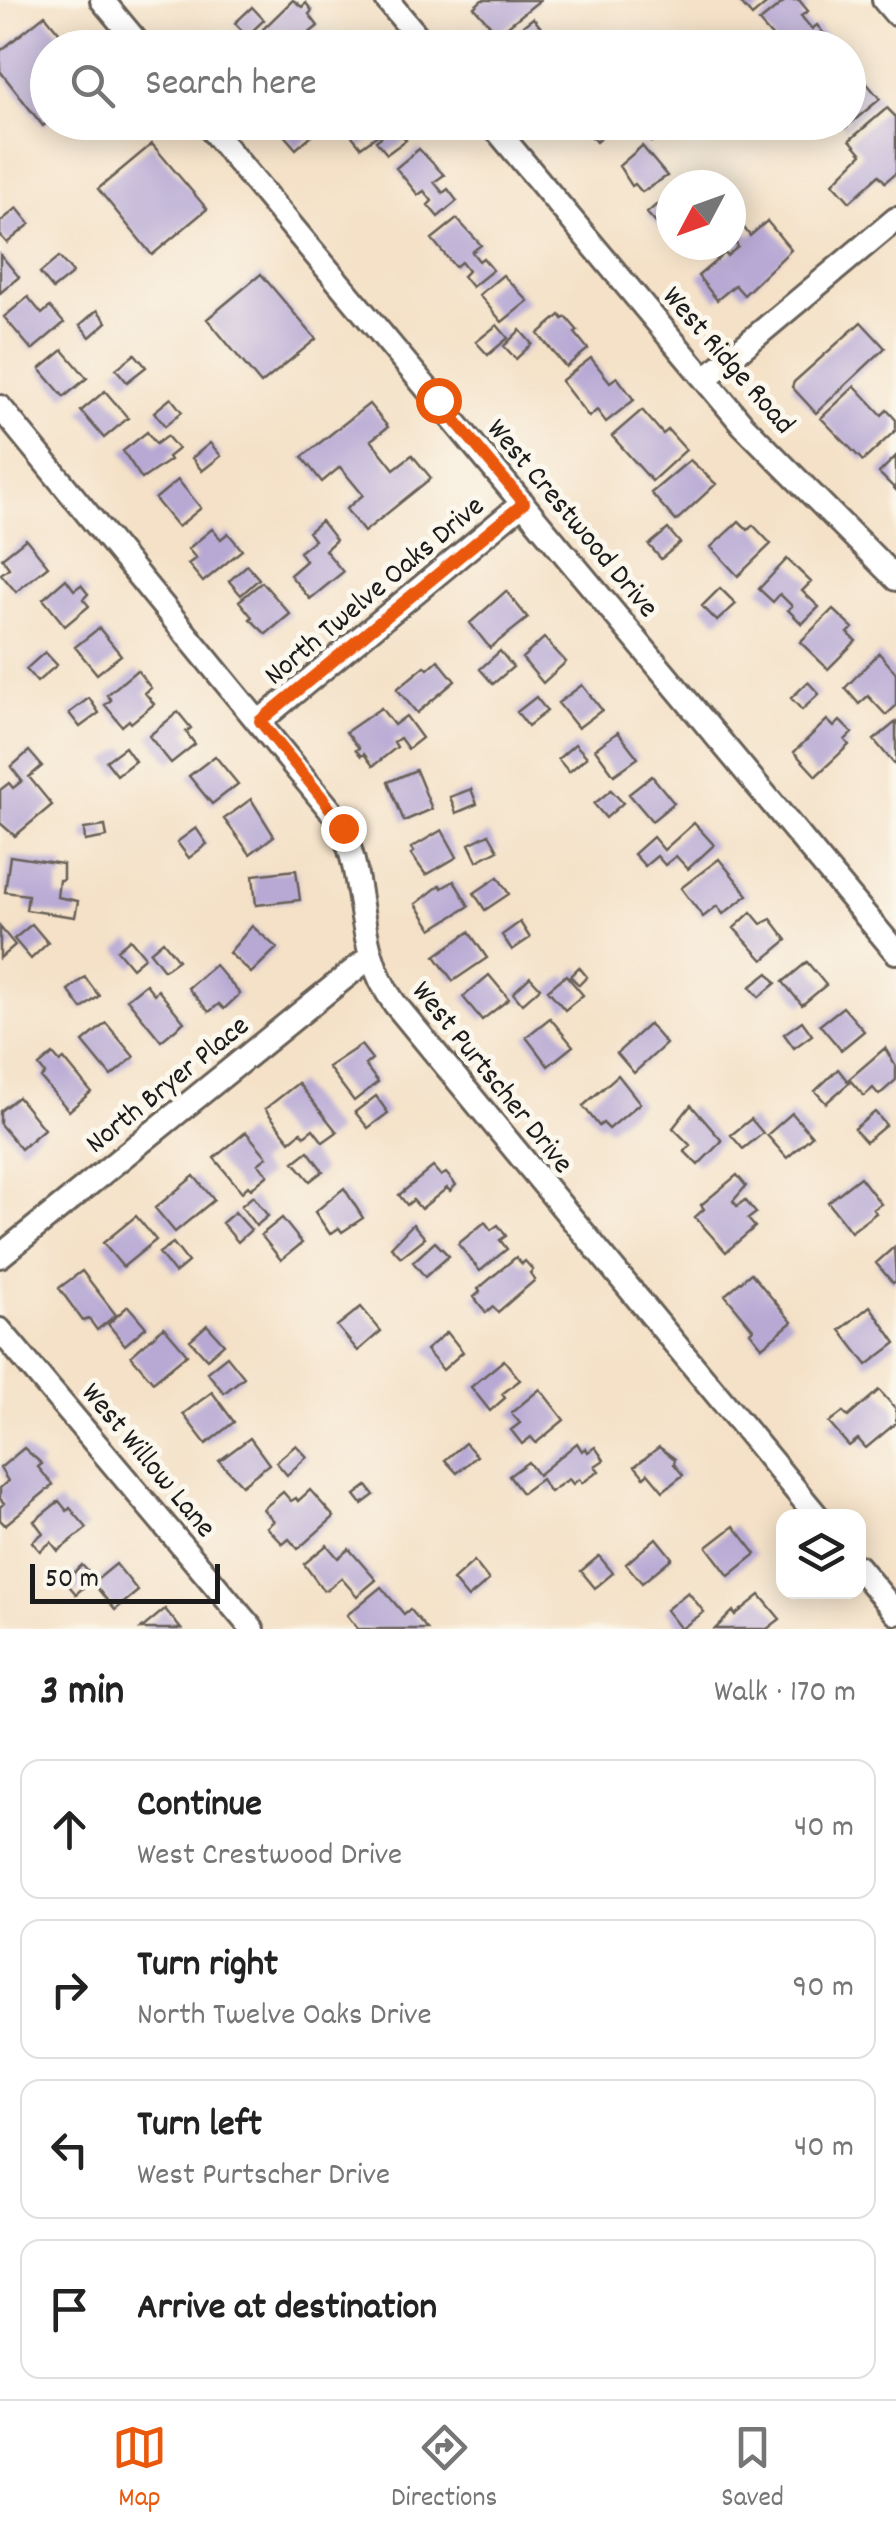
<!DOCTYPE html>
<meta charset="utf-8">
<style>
:root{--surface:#fff;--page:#f6f6f6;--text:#222;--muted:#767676;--line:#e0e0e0;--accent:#ea580c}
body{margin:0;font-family:Dekko,sans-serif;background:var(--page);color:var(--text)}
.controls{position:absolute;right:30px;bottom:30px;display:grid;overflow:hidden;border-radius:20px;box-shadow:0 5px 25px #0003}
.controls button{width:90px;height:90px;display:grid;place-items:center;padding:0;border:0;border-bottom:2px solid var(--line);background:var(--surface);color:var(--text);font:50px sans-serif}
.compass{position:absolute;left:656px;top:170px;width:90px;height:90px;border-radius:50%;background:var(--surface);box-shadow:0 5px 25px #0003;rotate:229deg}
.scale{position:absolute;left:30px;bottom:25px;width:190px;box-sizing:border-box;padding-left:10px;border:5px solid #1c1c1c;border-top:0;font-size:28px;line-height:35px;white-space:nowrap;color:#1c1c1c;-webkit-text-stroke:8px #fbf7ec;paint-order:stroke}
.stop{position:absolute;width:30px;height:30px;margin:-22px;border:8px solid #ea580c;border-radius:50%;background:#fff}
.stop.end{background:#ea580c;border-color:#fff;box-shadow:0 2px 10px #0008}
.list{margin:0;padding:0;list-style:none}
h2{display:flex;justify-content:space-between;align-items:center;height:130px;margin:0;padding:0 40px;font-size:42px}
h2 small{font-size:32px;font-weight:400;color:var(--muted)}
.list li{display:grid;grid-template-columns:65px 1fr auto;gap:30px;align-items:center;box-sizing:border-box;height:140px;margin:0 20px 20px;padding:0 20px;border:2px solid var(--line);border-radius:20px}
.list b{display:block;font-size:38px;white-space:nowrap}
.list p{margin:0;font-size:32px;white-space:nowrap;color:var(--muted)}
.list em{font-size:32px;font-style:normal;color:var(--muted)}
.icon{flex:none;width:55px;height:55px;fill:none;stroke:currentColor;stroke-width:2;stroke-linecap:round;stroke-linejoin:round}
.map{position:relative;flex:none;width:896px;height:1629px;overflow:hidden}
.search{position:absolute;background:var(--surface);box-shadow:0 5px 25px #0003;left:30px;right:30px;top:30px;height:110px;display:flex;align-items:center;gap:25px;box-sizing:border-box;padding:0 35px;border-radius:55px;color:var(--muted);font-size:38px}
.sheet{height:770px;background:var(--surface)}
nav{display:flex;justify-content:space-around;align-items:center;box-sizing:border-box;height:140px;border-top:2px solid var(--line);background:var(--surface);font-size:28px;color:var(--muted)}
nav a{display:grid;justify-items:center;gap:5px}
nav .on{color:var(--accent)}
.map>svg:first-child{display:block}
</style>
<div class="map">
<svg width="896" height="1629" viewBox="0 0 896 1629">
<rect width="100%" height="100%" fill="#fbf7ec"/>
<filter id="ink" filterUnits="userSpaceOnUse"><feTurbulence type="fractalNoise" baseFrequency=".01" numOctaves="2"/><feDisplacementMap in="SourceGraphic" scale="20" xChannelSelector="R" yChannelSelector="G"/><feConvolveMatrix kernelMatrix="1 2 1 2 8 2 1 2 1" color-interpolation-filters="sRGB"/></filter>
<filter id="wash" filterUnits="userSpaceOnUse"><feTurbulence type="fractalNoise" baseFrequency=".0048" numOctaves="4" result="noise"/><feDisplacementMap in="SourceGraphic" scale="40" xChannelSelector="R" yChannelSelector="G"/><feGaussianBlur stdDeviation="2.25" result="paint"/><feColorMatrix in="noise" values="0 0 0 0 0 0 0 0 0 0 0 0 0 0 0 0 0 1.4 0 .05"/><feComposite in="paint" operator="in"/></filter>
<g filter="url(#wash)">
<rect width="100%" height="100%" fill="#f4e1c7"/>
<g id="blocks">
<path fill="#b7a9d4" d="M293 0 302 7 306 3 312 11 309 14 318 26 291 48H278L263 29Z
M482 0H540L498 34 474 7Z
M738 0H771L752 16Z
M786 0H799L808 11 801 16 812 29 817 25 832 44 828 48H764L774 39 759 22Z
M252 7 264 20 247 36 235 23Z
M45 15 72 48H48V122L43 126 0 71V51Z
M533 18 558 48H511L505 40Z
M848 63 862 82 864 80 880 99 845 128 840 122H848Z
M887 108 896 117V173L885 182 879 175 850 202 833 183 862 154 850 140Z
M278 122H315L320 128 296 149 275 125Z
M358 122H393L387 127 390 131 395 127 406 140 387 154 376 141 381 137 379 134 361 147 348 131Z
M585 122H620L596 142 582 125Z
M645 122H668L671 126 651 142 639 127Z
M152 144 207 209 152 255 98 189Z
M642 146 667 176 642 192 635 184 632 186 619 166Z
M419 149 444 175 434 182 443 193 448 189 457 201 438 217 428 205 432 201 424 191 418 195 396 168Z
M671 192V240L647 213Z
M17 208 30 224 7 243 0 235V222Z
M457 219 481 245 472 252 479 261 483 258 493 270 472 287 463 276 468 271 461 262 455 267 432 239Z
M767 221 791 250 744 295 735 285 717 300 698 276 725 253 727 256 738 247 731 234 742 225 750 236Z
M0 254 19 277 0 293Z
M59 257 73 273 53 289 40 273Z
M261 274 316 339 261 384 207 319Z
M503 275 528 301 502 322 479 295Z
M28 297 42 314 50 307 64 323 32 350 4 317Z
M97 310 107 322 90 337 80 325Z
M560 315 563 319 566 317 578 331 575 333 588 349 566 367 538 334Z
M861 322 885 348 816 413 792 387 794 382Z
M497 325 508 338 488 355 476 342Z
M520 330 532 344 516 359 504 346Z
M63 350 87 378 64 397 40 369Z
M135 354 146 367 127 382 116 369Z
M591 358 610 382 617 377 634 400 606 422 597 410 589 417 561 381Z
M855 386 882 415 887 410 896 420V430L863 461 821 418Z
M105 391 128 418 104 438 81 411Z
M171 398 182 412 165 426 154 412Z
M369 404 388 427 371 440 394 469 412 455 431 478 364 532 346 509 363 495 340 467 322 482 302 457Z
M642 410 663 434 668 430 686 450 652 481 612 436Z
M147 432 156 444 167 436 178 449 168 457 170 460 142 479 123 451Z
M210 443 221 456 202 471 192 458Z
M896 456V490L879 473Z
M690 460 716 484 676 521 651 493Z
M178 480 201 508 178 527 155 499Z
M321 521 336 540 325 550 343 572 310 599 290 575 306 561 299 552 314 540 308 532Z
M739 521 748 530 753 525 771 544 738 576 711 547Z
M212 529 221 539 228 533 242 550 203 582 188 564 196 558 188 549Z
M668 529 680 543 661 559 649 545Z
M26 539 48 566 16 592 1 574 9 568 2 558Z
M787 559 811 582 802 591 819 607 802 624 788 610 792 606 780 594 773 602 759 589Z
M247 565 259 579 241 595 229 581Z
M66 579 74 590 81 585 88 594 83 599 89 606 65 626 43 599Z
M262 582 290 614 266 634 250 619 252 617 239 601Z
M720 588 736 604 717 621 702 606Z
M506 591 528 618 490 648 470 623Z
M833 609 853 628 848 633 856 641 828 669 800 642Z
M99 628 121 655 97 674 75 647Z
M544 638 566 662 543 683 522 658Z
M500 651 513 667 493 684 480 669Z
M45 652 57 665 37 682 26 669Z
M879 653 896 673V706L886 715 868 696 859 704 845 688Z
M438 660 455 681 417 713 397 689 425 666 428 669Z
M137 670 151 688 145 693 154 704 131 723 129 720 122 726 105 705 111 700 107 695Z
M808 682 819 694 802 710 791 698Z
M582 685 602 710 578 728 558 703Z
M536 697 547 711 528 726 517 712Z
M89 698 99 713 80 727 69 713Z
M381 708 394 725 406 716 422 738 408 749 400 738 394 742 397 747 373 766 364 754 361 756 356 750 359 748 346 732Z
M178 712 191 728 186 732 195 744 171 763 149 736Z
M827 720 834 727 840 721 852 733 845 740 849 745 816 776 794 752Z
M896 722V766L874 740Z
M618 732 638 758 614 775 595 749Z
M575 744 587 757 569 772 558 759Z
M125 747 135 761 117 775 106 761Z
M29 751 42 766 29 777 52 805 15 836 0 823V790L9 783 13 788 22 781 11 767Z
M215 756 238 784 212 804 189 776Z
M416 770 432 809 404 821 388 782Z
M652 776 674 803 652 821 629 794Z
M471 789 477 804 456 813 450 797Z
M611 790 623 803 606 818 594 804Z
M251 799 274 836 250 854 224 819Z
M694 823 714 845 688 869 676 856 665 865 657 856 645 866 634 854 653 837 664 850Z
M105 826 107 837 85 841 84 829Z
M196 828 207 844 189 858 177 842Z
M442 830 457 857 426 875 411 854 414 852 411 848Z
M489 834 498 850 477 861 469 844Z
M10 856 63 864V880H59L57 897 78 901 75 917 26 910 28 895 5 892Z
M719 859 748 895 723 914 717 906 703 917 681 888Z
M296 870 300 900 256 905 253 875Z
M498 877 509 894 485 910 474 893Z
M454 881 469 906 432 929 416 904 440 885 442 888Z
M751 912 761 924 771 919 787 940 763 960 734 928Z
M520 922 530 938 512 950 502 935Z
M32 924 48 943 31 959 14 939Z
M252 926 277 948 251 973 229 953Z
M0 927 15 945 0 958Z
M469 932 487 958 453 981 435 956Z
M130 939 145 957 132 968 117 950Z
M163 941 178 960 164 970 150 952Z
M807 962 826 985 802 1005 783 982Z
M215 965 240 994 224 1009 219 1004 209 1012 188 988Z
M579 967 587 977 579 985 570 976Z
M768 973 776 983 759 997 750 987Z
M489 975 509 999 482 1020 463 997Z
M566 975 583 995 565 1010 548 990Z
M85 977 99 996 82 1009 68 990Z
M530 977 540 988 522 1004 513 993Z
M146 984 154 994 158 990 184 1022 161 1041 127 999Z
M843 1007 864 1031 841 1050 820 1025Z
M550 1018 573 1046 548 1066 526 1037Z
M802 1021 812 1035 794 1048 784 1034Z
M106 1023 134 1057 111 1076 83 1042Z
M649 1024 666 1044 634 1073 617 1053Z
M361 1045 372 1059 365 1065 378 1082 354 1101 328 1067Z
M885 1048 896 1067V1080L879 1095 873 1088 864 1096 849 1079Z
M53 1054 60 1062 64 1059 91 1092 69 1111 41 1078 45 1074 39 1066Z
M838 1069 849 1083 826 1103 815 1091Z
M618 1075 640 1103 609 1129 603 1123 599 1126 583 1106Z
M298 1083 337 1132 323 1142 313 1129 304 1136 301 1132 290 1141 265 1109Z
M376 1096 388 1113 368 1128 355 1112Z
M18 1097 44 1129 21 1149 0 1124V1111Z
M691 1105 722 1141 698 1165 684 1151 690 1145 673 1128Z
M875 1112 886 1125 866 1142 854 1129Z
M792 1113 812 1136 787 1158 767 1135Z
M751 1119 763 1133 743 1149 731 1135Z
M246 1132 267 1157 258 1164 268 1175 251 1189 248 1186 242 1192 214 1158Z
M308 1151 323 1171 310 1181 294 1162Z
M433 1167 441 1176 446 1173 456 1185 450 1191 447 1188 421 1209 413 1200 407 1205 399 1195Z
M737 1175 746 1186 733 1201 737 1206 745 1200 756 1213 748 1219 755 1227 726 1252 695 1217 704 1209 701 1205Z
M194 1176 214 1200 175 1232 155 1208Z
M860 1177 881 1204 873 1209 876 1213 851 1232 828 1202Z
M344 1188 363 1218 342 1232 339 1228 330 1234 315 1212Z
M253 1196 268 1216 256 1226 241 1206Z
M235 1212 251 1230 238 1242 222 1223Z
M136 1216 156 1240 123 1267 103 1243Z
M282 1218 302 1243 281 1260 261 1235Z
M485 1222 491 1230 498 1225 506 1236 500 1240 507 1249 480 1271 458 1244Z
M413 1224 425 1238 401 1257 391 1247Z
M435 1242 449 1256 425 1277 413 1262Z
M173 1243 188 1262 175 1273 159 1253Z
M894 1247 896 1281 893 1283 876 1263Z
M516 1257 522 1264 525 1261 533 1270 530 1273 535 1280 498 1312 493 1307 486 1313 474 1297 480 1292 478 1289Z
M82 1271 116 1315 97 1330 89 1319 83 1321 59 1288Z
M751 1273 792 1322 762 1347 750 1332 753 1329 725 1295Z
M128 1306 146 1327 125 1345 108 1324Z
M870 1306 896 1343 867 1365 840 1330Z
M361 1307 381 1331 358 1351 337 1326Z
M207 1325 224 1344 207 1359 190 1340Z
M164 1327 187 1354 153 1382 131 1356Z
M447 1332 463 1352 443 1370 426 1350Z
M227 1356 244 1377 224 1393 207 1372Z
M504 1360 520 1380 502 1394 505 1398 490 1411 471 1387Z
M540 1389 564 1420 536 1443 531 1437 522 1444 511 1430 520 1423 511 1413Z
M879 1390 896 1409V1423L866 1448 858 1439 849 1446 829 1423 843 1412 848 1417Z
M212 1392 234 1422 206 1444 183 1414Z
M250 1438 269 1464 242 1485 219 1461Z
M465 1443 477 1456 457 1473 445 1460Z
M577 1443 582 1451 586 1448 588 1452 595 1447 604 1460 595 1466 599 1471 582 1483 579 1479 573 1484 569 1479 550 1492 541 1479 522 1493 509 1476 528 1462 538 1475Z
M296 1445 307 1457 287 1475 276 1462Z
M659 1447 675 1459 674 1464 683 1475 663 1491 648 1473 644 1477 635 1466Z
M24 1448 42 1464 38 1467 53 1485 5 1525 0 1520V1507L4 1503 0 1499V1488L8 1481 0 1468Z
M367 1486 374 1495 362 1504 355 1495Z
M310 1490 334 1517 298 1549 289 1539 283 1544 267 1527 274 1521 263 1509 283 1492 291 1501 296 1498 298 1501Z
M59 1501 67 1511 70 1508 87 1528 58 1551 51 1542 40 1551 32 1542 43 1533 34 1521Z
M734 1526 756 1554 729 1576 707 1547Z
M656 1538 672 1558 642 1583 626 1564Z
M327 1545 338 1558 349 1549 376 1580 357 1596 341 1578 327 1590H323L304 1564Z
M599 1556 613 1573 595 1588 581 1571Z
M474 1561 489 1580 468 1598 453 1580Z
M116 1564 138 1591 115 1610 93 1583Z
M82 1565 94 1578 76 1594 65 1581Z
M381 1587 404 1614 410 1609 427 1629H358L347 1615Z
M688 1592 704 1612 681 1629 666 1610Z
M760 1595 780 1619 767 1629H715L733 1611 735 1615Z
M165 1609 181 1629H141Z"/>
</g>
</g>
<g filter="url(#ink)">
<use href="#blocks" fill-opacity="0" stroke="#686158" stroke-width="2.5"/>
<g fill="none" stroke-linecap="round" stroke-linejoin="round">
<defs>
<path id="street" d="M102 0 142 48
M387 0 427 48
M884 0 896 14
M205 122 896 952
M490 122 743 425 896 579
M705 379 896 219
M0 407 336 817C370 876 351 944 395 1004L817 1516
M260 721 523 503
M0 1256 370 957
M0 1330 252 1629
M858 1567 896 1613"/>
</defs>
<use href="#street" stroke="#686158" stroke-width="28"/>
<use href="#street" stroke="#fff" stroke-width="22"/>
</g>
</g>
<g fill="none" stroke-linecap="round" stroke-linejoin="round" filter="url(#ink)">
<path stroke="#ea580c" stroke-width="12" d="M343 828 324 800 260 721 524 503 438 400"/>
</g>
<g text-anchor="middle" stroke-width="10" stroke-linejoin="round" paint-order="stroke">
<g font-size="30" fill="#1c1c1c" stroke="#fbf7ec">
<text transform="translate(730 359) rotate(49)" y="10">West Ridge Road</text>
<text transform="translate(574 517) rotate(50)" y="10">West Crestwood Drive</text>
<text transform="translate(373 589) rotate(-40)" y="10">North Twelve Oaks Drive</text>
<text transform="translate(494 1076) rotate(51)" y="10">West Purtscher Drive</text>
<text transform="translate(166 1083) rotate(-39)" y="10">North Bryer Place</text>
<text transform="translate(150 1459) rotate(50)" y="10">West Willow Lane</text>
</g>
</g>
</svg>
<div class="controls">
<button><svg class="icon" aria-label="layers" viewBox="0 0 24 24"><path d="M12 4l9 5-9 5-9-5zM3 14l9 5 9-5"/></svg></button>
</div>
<svg class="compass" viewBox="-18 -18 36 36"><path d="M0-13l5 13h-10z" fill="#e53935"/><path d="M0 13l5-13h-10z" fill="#767676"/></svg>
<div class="scale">50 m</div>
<div class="stop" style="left:438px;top:400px"></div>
<div class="stop end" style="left:343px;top:828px"></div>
<div class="search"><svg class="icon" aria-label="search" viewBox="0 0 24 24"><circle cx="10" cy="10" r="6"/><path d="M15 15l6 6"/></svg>Search here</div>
</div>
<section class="sheet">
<h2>3 min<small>Walk · 170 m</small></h2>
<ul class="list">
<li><svg class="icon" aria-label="ahead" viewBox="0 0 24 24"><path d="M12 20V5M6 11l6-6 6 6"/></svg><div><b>Continue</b><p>West Crestwood Drive</p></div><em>40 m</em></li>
<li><svg class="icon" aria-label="right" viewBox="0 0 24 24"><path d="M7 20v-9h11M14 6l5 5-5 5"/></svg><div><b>Turn right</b><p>North Twelve Oaks Drive</p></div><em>90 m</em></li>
<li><svg class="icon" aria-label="left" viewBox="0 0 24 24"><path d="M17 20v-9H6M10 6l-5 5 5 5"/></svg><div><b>Turn left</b><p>West Purtscher Drive</p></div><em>40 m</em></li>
<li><svg class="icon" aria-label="arrive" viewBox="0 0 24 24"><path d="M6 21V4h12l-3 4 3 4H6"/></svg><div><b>Arrive at destination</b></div></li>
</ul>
</section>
<nav>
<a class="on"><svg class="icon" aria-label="map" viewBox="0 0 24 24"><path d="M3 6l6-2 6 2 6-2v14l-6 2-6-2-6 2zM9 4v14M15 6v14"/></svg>Map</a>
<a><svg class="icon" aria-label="directions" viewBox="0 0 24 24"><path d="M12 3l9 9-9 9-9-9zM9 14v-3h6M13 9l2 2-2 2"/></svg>Directions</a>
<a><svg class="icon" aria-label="saved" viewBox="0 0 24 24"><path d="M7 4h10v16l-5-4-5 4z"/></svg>Saved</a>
</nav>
